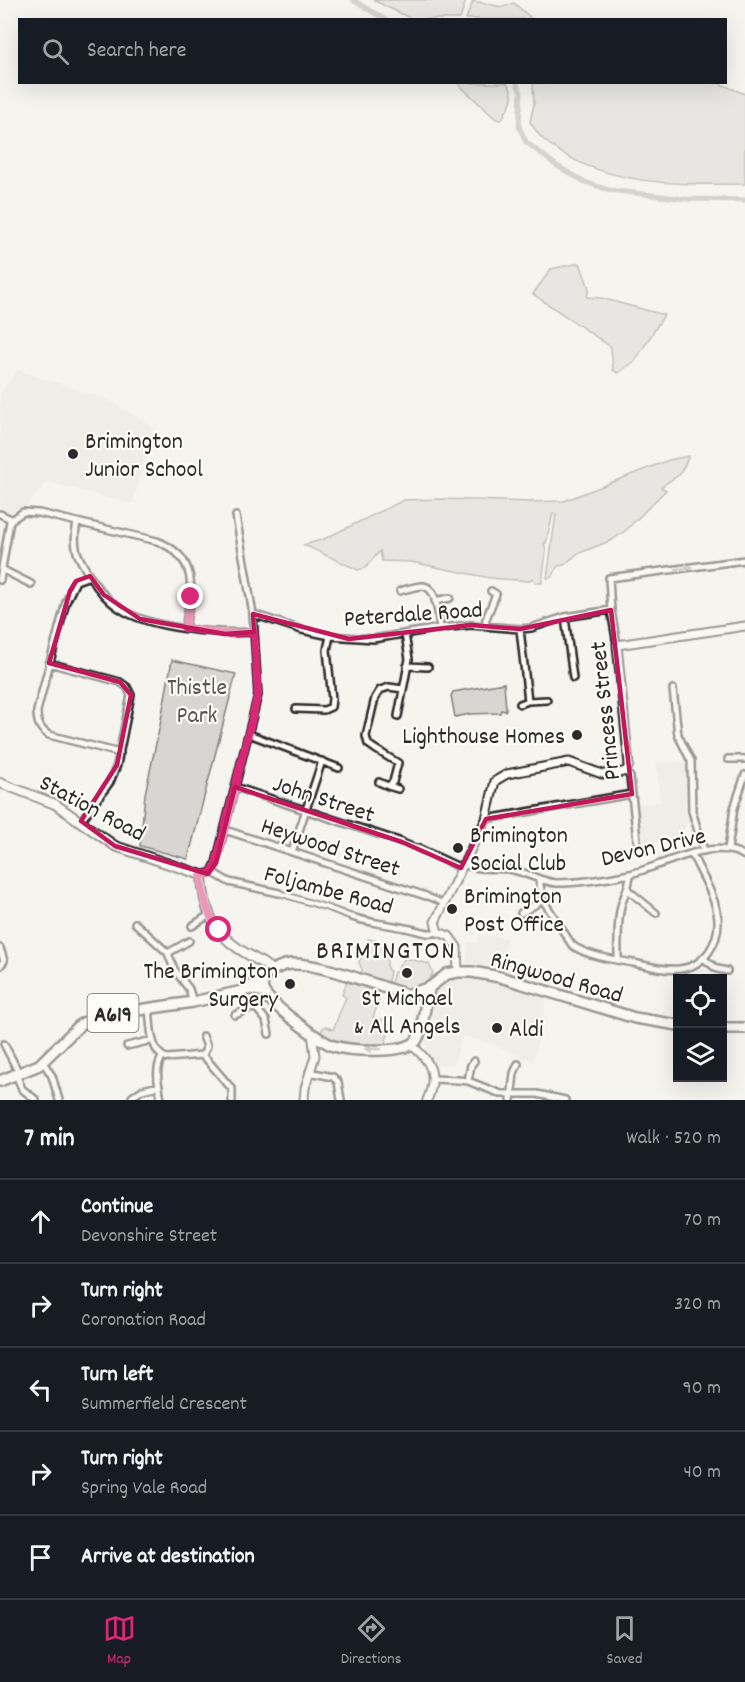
<!DOCTYPE html>
<meta charset="utf-8">
<style>
:root{--surface:#171b24;--page:#242831;--text:#f1f3f6;--muted:#9ea1a6;--line:#363941;--accent:#db2777}
body{margin:0;font-family:Dekko,sans-serif;background:var(--page);color:var(--text)}
.controls{position:absolute;right:18px;bottom:18px;display:grid;overflow:hidden;border-radius:0px;box-shadow:0 6px 24px #0002}
.controls button{width:54px;height:54px;display:grid;place-items:center;padding:0;border:0;border-bottom:2px solid var(--line);background:var(--surface);color:var(--text);font:30px sans-serif}
.stop{position:absolute;width:18px;height:18px;margin:-14px;border:4px solid #db2777;border-radius:50%;background:#fff}
.stop.end{background:#db2777;border-color:#fff;box-shadow:0 2px 6px #0008}
.list{margin:0;padding:0;list-style:none}
h2{display:flex;justify-content:space-between;align-items:center;height:78px;margin:0;padding:0 24px;font-size:26px}
h2 small{font-size:20px;font-weight:400;color:var(--muted)}
.list li{display:grid;grid-template-columns:39px 1fr auto;gap:18px;align-items:center;box-sizing:border-box;height:84px;padding:0 24px;border-top:2px solid var(--line)}
.list b{display:block;font-size:22px;white-space:nowrap}
.list p{margin:0;font-size:20px;white-space:nowrap;color:var(--muted)}
.list em{font-size:20px;font-style:normal;color:var(--muted)}
.icon{flex:none;width:33px;height:33px;fill:none;stroke:currentColor;stroke-width:2;stroke-linecap:round;stroke-linejoin:round}
.map{position:relative;flex:none;width:745px;height:1100px;overflow:hidden}
.search{position:absolute;background:var(--surface);box-shadow:0 6px 24px #0002;left:18px;right:18px;top:18px;height:66px;display:flex;align-items:center;gap:15px;box-sizing:border-box;padding:0 21px;border-radius:0px;color:var(--muted);font-size:22px}
.sheet{height:498px;background:var(--surface)}
nav{display:flex;justify-content:space-around;align-items:center;box-sizing:border-box;height:84px;border-top:2px solid var(--line);background:var(--surface);font-size:16px;color:var(--muted)}
nav a{display:grid;justify-items:center;gap:3px}
nav .on{color:var(--accent)}
.map>svg:first-child{display:block}
</style>
<div class="map">
<svg width="745" height="1100" viewBox="0 0 745 1100">
<rect width="100%" height="100%" fill="#f5f4ef"/>
<filter id="ink" filterUnits="userSpaceOnUse"><feTurbulence type="fractalNoise" baseFrequency=".0167" numOctaves="2"/><feDisplacementMap in="SourceGraphic" scale="12" xChannelSelector="R" yChannelSelector="G"/><feConvolveMatrix kernelMatrix="1 2 1 2 8 2 1 2 1" color-interpolation-filters="sRGB"/></filter>
<g filter="url(#ink)">
<path fill="#e6e5e0" d="M18 370 109 400 153 427 133 504 47 482 27 505 9 513 0 508V393Z
M687 761 689 822 675 841 639 843 636 804 660 802 656 763Z
M479 934 506 938 505 960 507 973 466 967 468 942 477 943Z
M463 977 496 981 547 998 533 1062 491 1044 462 1036 454 1065 436 1066 423 1041 429 1005 434 992 442 984 451 979Z"/>
<path fill="#d7d6d2" stroke="#81807e" stroke-width="1.5" d="M373 0H466L460 19H412Z
M473 1 502 7 514 3 532 19H466Z
M457 83H507C518 96 509 107 501 120L496 119Z
M533 83 716 82 745 94V184C678 185 598 186 544 140 538 135 534 127 530 122L534 104Z
M580 263 589 288 587 297 601 298 664 315 635 361 618 373 613 370 611 347 533 294 551 269Z
M689 456 680 474 661 487 666 490 625 531 612 540 577 554 564 565 558 566 552 577 547 578 556 514 553 513 546 543H544L546 551 542 583H536L533 578 528 581 490 578 411 562 382 561 380 551 365 568 358 570 304 545 324 539 404 500 442 499 529 502 564 501 669 460Z
M172 660 236 674 188 859 140 846 145 794 160 725Z
M504 683 506 709 505 711 501 710 500 713 470 714 455 717 451 696 453 692Z
M368 939 385 942 387 952V969L390 971 387 986 360 977 362 970 359 962Z
M405 958 429 964 433 973C427 984 422 988 411 994L390 987 394 972H398L399 965Z
M347 982 380 992 379 1001 373 1017 391 1023 385 1044C362 1045 339 1047 320 1032L325 1026 333 1030 346 997 342 995Z"/>
<g fill="none" stroke-linecap="round" stroke-linejoin="round">
<path stroke="#adaca9" stroke-width="5" d="M353 0 386 20
M516 82 521 92 519 126 526 142 557 166 585 182 609 190 686 199 745 200"/>
<defs>
<path id="pedestrian" d="M402 842 418 848
M279 893 331 909 352 917
M426 896 443 903"/>
<path id="minor" d="M0 514 11 519
M77 522C72 548 77 556 91 578 98 589 107 600 119 608 149 629 218 634 254 632
M3 570 31 584
M90 576 76 581 66 602 37 711C37 722 39 729 49 735L120 753
M0 580 10 521 23 512 39 513 157 541C200 558 192 591 185 628
M400 591C407 589 416 586 423 586 438 587 438 617 440 628
M435 601 450 598
M253 614 302 630 330 636 373 639 440 628 471 625 520 629 531 628 565 617 611 610
M565 617 573 678
M485 626 486 619 496 594 491 591
M520 629 528 701
M617 645 611 610 609 578 745 560
M49 663 120 682 127 687 131 695 117 765 110 782 81 821
M407 666 428 667
M673 689 678 735 691 761 692 811 704 851
M520 704 528 701 547 700
M296 709 324 710 331 707 332 699 327 650 330 636
M398 716 409 659 405 634
M249 734 339 768
M728 759H745
M626 771 630 777 637 840
M379 782 388 786 393 782 398 763 375 749 368 744 366 736 375 698 380 690 389 687 403 689
M388 786 398 789
M235 787 402 842
M486 819 632 794
M225 830 426 896
M418 848 461 868
M728 849 734 808 745 775
M292 852 322 761
M463 864C484 872 494 866 513 870 528 873 541 882 557 883 577 883 610 878 630 874 664 866 712 836 745 856
M212 872 229 882 279 893
M202 875 212 872 216 863 258 695 253 614 236 516
M539 880 543 900 572 945C586 956 616 960 634 963 648 966 665 971 680 969 705 966 719 943 718 919 716 897 701 874 692 854
M628 890 656 913
M521 913 543 900
M352 917C369 923 387 924 405 928 415 929 427 936 438 932
M135 923 168 953 174 969 189 989 193 1002
M192 926 209 915
M0 948 4 961 0 966
M168 953 189 941
M703 958 717 969 727 971
M618 960C618 942 617 923 621 906 624 895 630 886 630 874
M267 995 256 1008 266 1020 269 1034
M149 1008C151 1023 149 1053 167 1058L203 1055 232 1089V1100
M235 1015 249 1009 256 1008
M203 1036 207 1046 203 1055
M4 1044 19 1073
M127 1046 153 1040
M43 1062 52 1076 59 1100
M309 1072 333 1077 338 1082 341 1100
M16 1074 22 1089 36 1100
M432 1079 458 1080 468 1081 501 1094H537L565 1100
M468 1081 471 1065 474 1061
M132 1097 142 1090 159 1086
M161 1100C159 1085 154 1071 162 1057
M511 1100 514 1073 518 1064"/>
<path id="tertiary" d="M458 972 457 947 449 936 438 932 435 922 486 819 495 781 507 774 569 762 602 774H615L626 771 629 765 617 645 745 626
M411 1045C431 1060 438 1076 427 1100
M304 1100 305 1088 315 1056 312 1033"/>
<path id="secondary" d="M0 783 55 804 115 846 202 875C203 907 212 931 239 949 250 956 262 962 272 970"/>
<path id="trunk" d="M266 975C263 980 261 987 264 992 272 1005 320 1042 334 1046 349 1051 406 1054 416 1041 424 1030 424 1002 430 987
M246 990C258 981 270 969 285 965 310 958 382 988 411 996
M407 995 430 987 447 974 458 972H472L500 977 635 1018 678 1025
M722 1028H745
M0 1081 39 1065 81 1024 98 1016 193 1002 251 989 264 992"/>
</defs>
<use href="#pedestrian" stroke="#2b2b2b" stroke-width="8"/>
<use href="#minor" stroke="#2b2b2b" stroke-width="10"/>
<use href="#tertiary" stroke="#2b2b2b" stroke-width="11"/>
<use href="#secondary" stroke="#2b2b2b" stroke-width="12"/>
<use href="#trunk" stroke="#2b2b2b" stroke-width="14"/>
<use href="#pedestrian" stroke="#fdfcf7" stroke-width="4"/>
<use href="#minor" stroke="#fdfcf7" stroke-width="5"/>
<use href="#tertiary" stroke="#fdfcf7" stroke-width="7"/>
<use href="#secondary" stroke="#fdfcf7" stroke-width="8"/>
<use href="#trunk" stroke="#fdfcf7" stroke-width="9"/>
</g>
<defs><path id="oneway-solid" d="M-6-.8H1V-3.2L6.5 0L1 3.2V.8H-6Z" transform="scale(1.5)"/></defs>
<g fill="#9e9e9b">
<use href="#oneway-solid" transform="translate(684 568) rotate(-7)"/>
<use href="#oneway-solid" transform="translate(373 1049) rotate(-180)"/>
</g>
</g>
<g fill="none" stroke-linecap="round" stroke-linejoin="round" filter="url(#ink)">
<path stroke="#db2777" stroke-width="8" d="M191 597 185 628 225 634 254 632 258 694 216 864 212 872 201 876C203 898 206 912 219 930"/>
</g>
<path d="M0 0H745V1100H0ZM90 576 104 595 140 619 225 634 254 632 253 614 349 639 471 625 520 629 611 610 632 794 486 819 461 868 402 842 235 787 216 863 208 874 115 846 81 821 117 765 131 695 120 682 49 663 70 591 76 581Z" fill="#f5f4ef" fill-opacity=".55" fill-rule="evenodd"/>
<path fill="none" stroke="#c2185b" stroke-width="4.5" stroke-linejoin="round" d="M90 576 104 595 140 619 225 634 254 632 253 614 349 639 471 625 520 629 611 610 632 794 486 819 461 868 402 842 235 787 216 863 208 874 115 846 81 821 117 765 131 695 120 682 49 663 70 591 76 581Z"/>
<g fill="#2b2b2b" stroke="#fdfcf7" stroke-width="2">
<circle cx="73" cy="454" r="6"/>
<circle cx="577" cy="735" r="6"/>
<circle cx="458" cy="848" r="6"/>
<circle cx="452" cy="909" r="6"/>
<circle cx="407" cy="973" r="6"/>
<circle cx="290" cy="984" r="6"/>
<circle cx="497" cy="1028" r="6"/>
</g>
<g text-anchor="middle" stroke-width="4.5" stroke-linejoin="round" paint-order="stroke">
<rect fill="#fdfcf7" stroke="#6a6a68" stroke-width="1.5" x="87.5" y="994" width="51" height="38" rx="4.5"/>
<g font-size="22" font-weight="bold" fill="#2b2b2b">
<text x="113" y="1021">A619</text>
</g>
<g font-size="24" fill="#2b2b2b" stroke="#fdfcf7" text-anchor="start">
<text x="85" y="448">Brimington<tspan x="85" dy="28">Junior School</tspan></text>
<text x="565" y="743" text-anchor="end">Lighthouse Homes</text>
<text x="470" y="842">Brimington<tspan x="470" dy="28">Social Club</tspan></text>
<text x="464" y="903">Brimington<tspan x="464" dy="28">Post Office</tspan></text>
<text x="278" y="978" text-anchor="end">The Brimington<tspan x="278" dy="28">Surgery</tspan></text>
<text x="407" y="1005" text-anchor="middle">St Michael<tspan x="407" dy="28">&amp; All Angels</tspan></text>
<text x="509" y="1036">Aldi</text>
</g>
<g font-size="24" fill="#2b2b2b" stroke="#fdfcf7">
<text transform="translate(413 613) rotate(-4)" y="8">Peterdale Road</text>
<text transform="translate(604 711) rotate(-96)" y="8">Princess Street</text>
<text transform="translate(324 798) rotate(18)" y="8">John Street</text>
<text transform="translate(93 807) rotate(28)" y="8">Station Road</text>
<text transform="translate(331 846) rotate(18)" y="8">Heywood Street</text>
<text transform="translate(653 846) rotate(-13)" y="8">Devon Drive</text>
<text transform="translate(329 889) rotate(15)" y="8">Foljambe Road</text>
<text transform="translate(557 976) rotate(16)" y="8">Ringwood Road</text>
</g>
<g font-size="24" fill="#565655" stroke="#fdfcf7">
<text x="197" y="694">Thistle<tspan x="197" dy="28">Park</tspan></text>
</g>
<g font-size="27" letter-spacing="1.5" fill="#2b2b2b" stroke="#fdfcf7">
<text x="386" y="958">BRIMINGTON</text>
</g>
</g>
</svg>
<div class="controls">
<button><svg class="icon" aria-label="locate" viewBox="0 0 24 24"><circle cx="12" cy="12" r="6"/><path d="M12 2v4M12 18v4M2 12h4M18 12h4"/></svg></button>
<button><svg class="icon" aria-label="layers" viewBox="0 0 24 24"><path d="M12 4l9 5-9 5-9-5zM3 14l9 5 9-5"/></svg></button>
</div>
<div class="stop" style="left:219px;top:930px"></div>
<div class="stop end" style="left:191px;top:597px"></div>
<div class="search"><svg class="icon" aria-label="search" viewBox="0 0 24 24"><circle cx="10" cy="10" r="6"/><path d="M15 15l6 6"/></svg>Search here</div>
</div>
<section class="sheet">
<h2>7 min<small>Walk · 520 m</small></h2>
<ul class="list">
<li><svg class="icon" aria-label="ahead" viewBox="0 0 24 24"><path d="M12 20V5M6 11l6-6 6 6"/></svg><div><b>Continue</b><p>Devonshire Street</p></div><em>70 m</em></li>
<li><svg class="icon" aria-label="right" viewBox="0 0 24 24"><path d="M7 20v-9h11M14 6l5 5-5 5"/></svg><div><b>Turn right</b><p>Coronation Road</p></div><em>320 m</em></li>
<li><svg class="icon" aria-label="left" viewBox="0 0 24 24"><path d="M17 20v-9H6M10 6l-5 5 5 5"/></svg><div><b>Turn left</b><p>Summerfield Crescent</p></div><em>90 m</em></li>
<li><svg class="icon" aria-label="right" viewBox="0 0 24 24"><path d="M7 20v-9h11M14 6l5 5-5 5"/></svg><div><b>Turn right</b><p>Spring Vale Road</p></div><em>40 m</em></li>
<li><svg class="icon" aria-label="arrive" viewBox="0 0 24 24"><path d="M6 21V4h12l-3 4 3 4H6"/></svg><div><b>Arrive at destination</b></div></li>
</ul>
</section>
<nav>
<a class="on"><svg class="icon" aria-label="map" viewBox="0 0 24 24"><path d="M3 6l6-2 6 2 6-2v14l-6 2-6-2-6 2zM9 4v14M15 6v14"/></svg>Map</a>
<a><svg class="icon" aria-label="directions" viewBox="0 0 24 24"><path d="M12 3l9 9-9 9-9-9zM9 14v-3h6M13 9l2 2-2 2"/></svg>Directions</a>
<a><svg class="icon" aria-label="saved" viewBox="0 0 24 24"><path d="M7 4h10v16l-5-4-5 4z"/></svg>Saved</a>
</nav>
